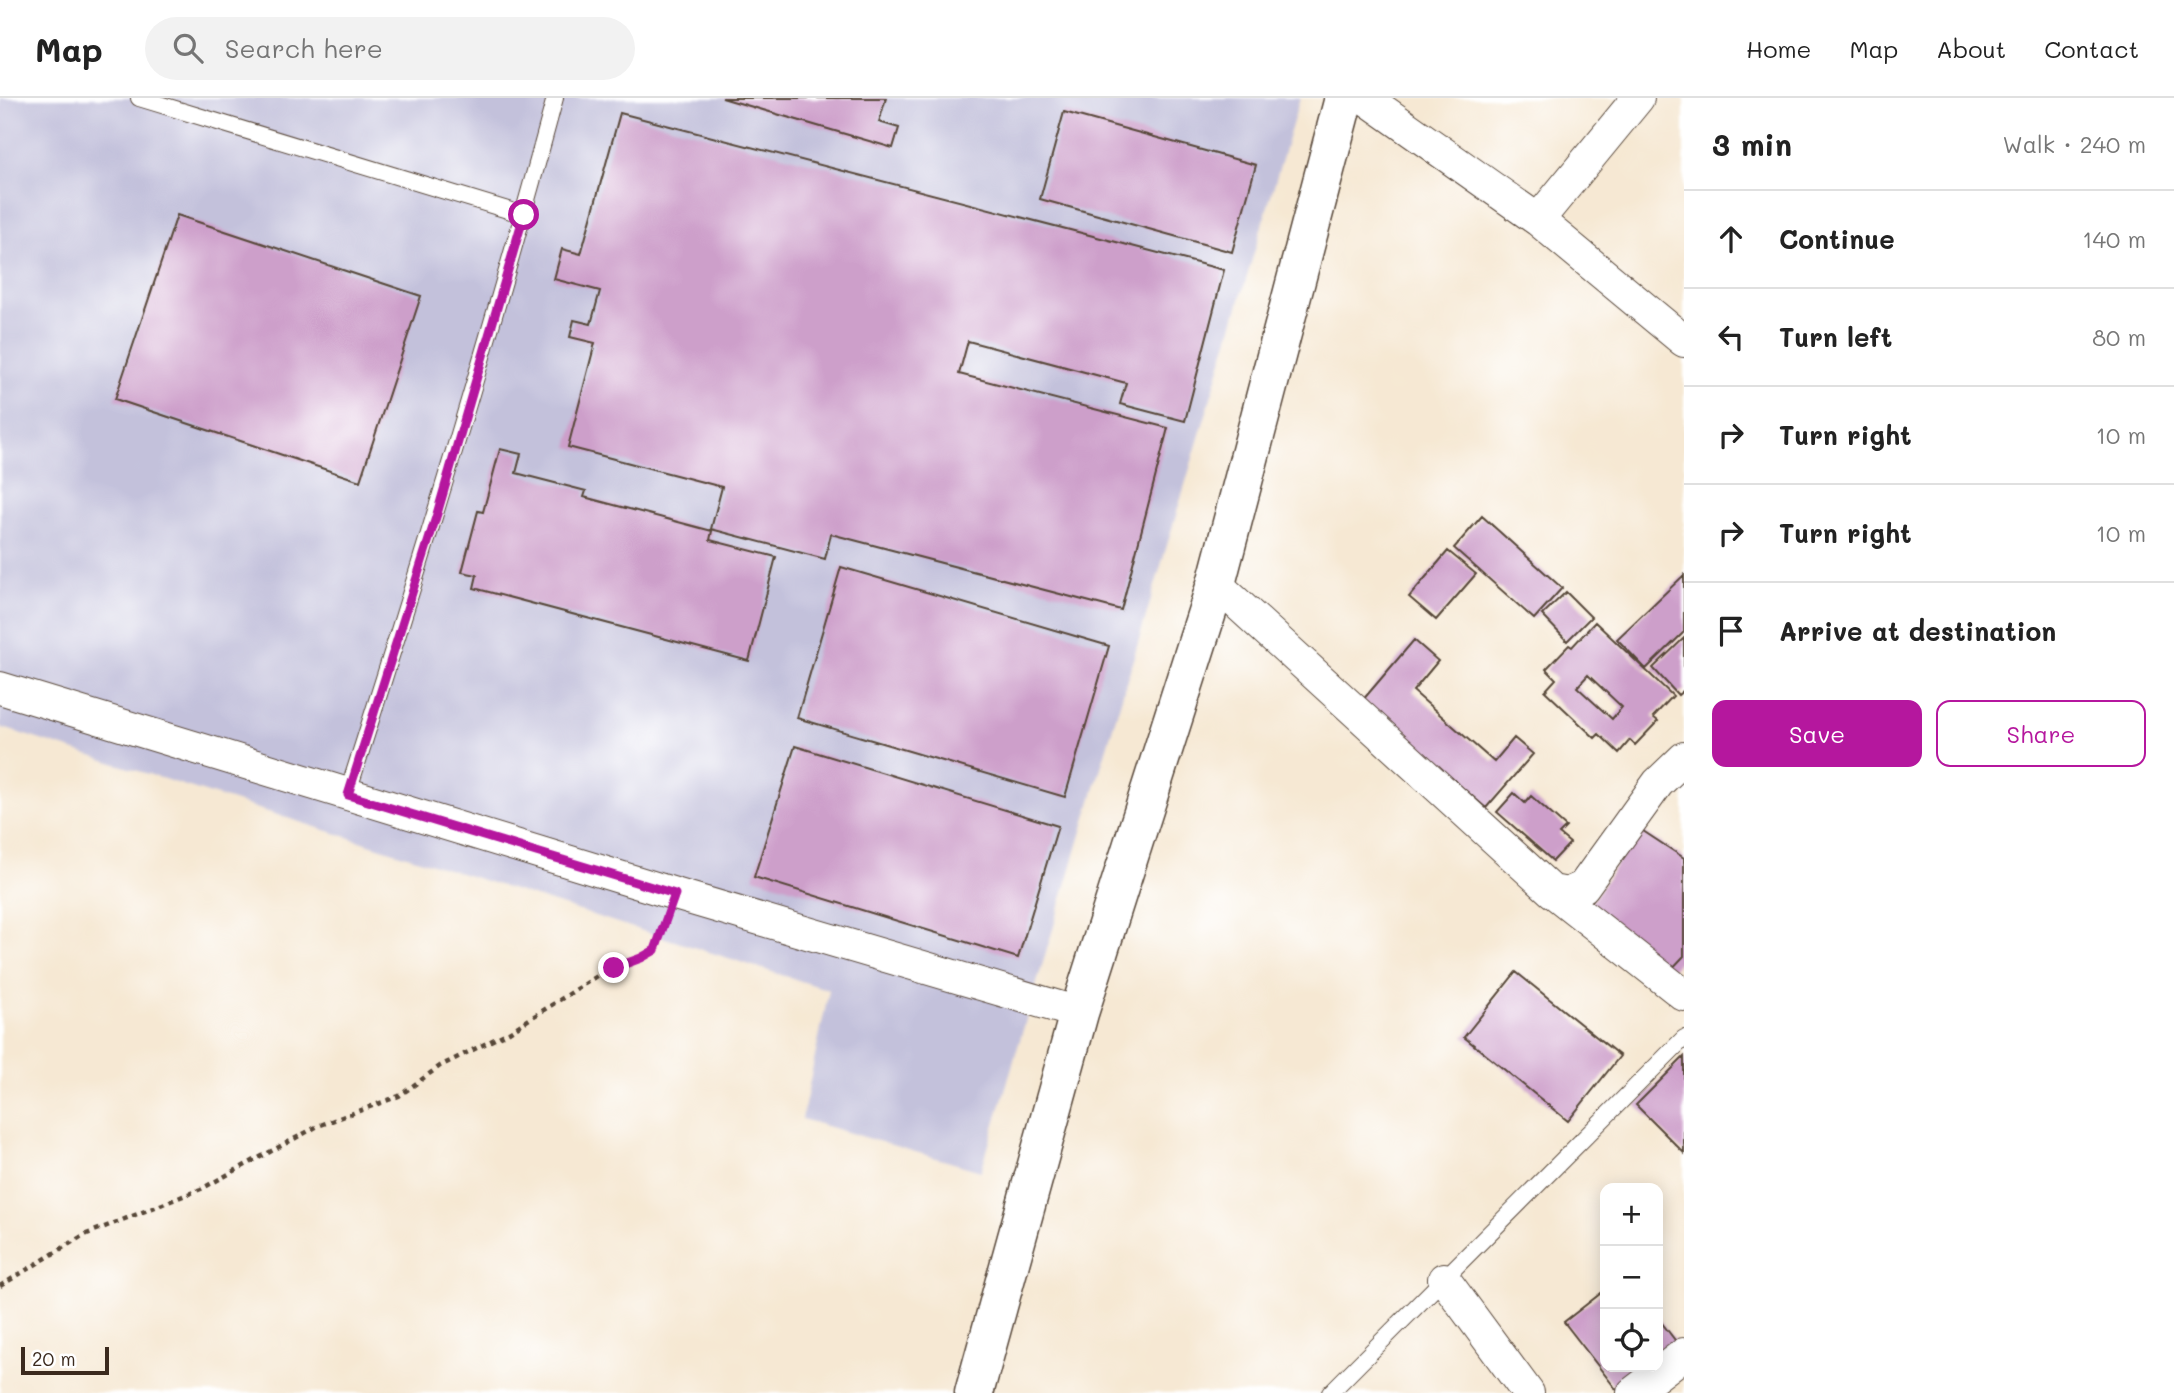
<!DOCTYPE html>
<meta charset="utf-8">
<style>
:root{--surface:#fff;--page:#f2f2f2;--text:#222;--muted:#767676;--line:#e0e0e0;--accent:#b5179e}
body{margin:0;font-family:Mali,sans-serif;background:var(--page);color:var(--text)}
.controls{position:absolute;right:21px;bottom:21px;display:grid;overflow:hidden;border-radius:14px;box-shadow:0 4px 18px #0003}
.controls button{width:63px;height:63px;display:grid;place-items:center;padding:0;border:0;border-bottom:2px solid var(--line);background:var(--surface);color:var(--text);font:35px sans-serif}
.scale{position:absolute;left:21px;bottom:18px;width:88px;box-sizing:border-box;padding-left:7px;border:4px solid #3b2a1e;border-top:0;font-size:19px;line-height:24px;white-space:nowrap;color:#3b2a1e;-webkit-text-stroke:5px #fff;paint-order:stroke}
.stop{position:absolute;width:21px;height:21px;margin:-16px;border:5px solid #b5179e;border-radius:50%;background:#fff}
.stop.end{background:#b5179e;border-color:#fff;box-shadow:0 2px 7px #0008}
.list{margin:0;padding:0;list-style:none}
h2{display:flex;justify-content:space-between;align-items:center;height:91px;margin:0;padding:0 28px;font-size:30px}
h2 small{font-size:23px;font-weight:400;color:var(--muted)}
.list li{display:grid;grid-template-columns:46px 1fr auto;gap:21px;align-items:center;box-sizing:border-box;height:98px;padding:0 28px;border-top:2px solid var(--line)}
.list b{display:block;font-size:26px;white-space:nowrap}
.list em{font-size:23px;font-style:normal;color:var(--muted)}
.actions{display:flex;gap:14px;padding:21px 28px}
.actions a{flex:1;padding:16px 0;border:2px solid var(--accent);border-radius:14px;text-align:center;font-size:24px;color:var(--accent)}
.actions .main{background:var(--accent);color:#fff}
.icon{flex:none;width:38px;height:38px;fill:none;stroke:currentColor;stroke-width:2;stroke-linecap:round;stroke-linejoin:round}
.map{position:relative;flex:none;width:1684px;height:1295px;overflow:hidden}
header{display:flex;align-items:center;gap:42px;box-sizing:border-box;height:98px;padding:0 35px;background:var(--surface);border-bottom:2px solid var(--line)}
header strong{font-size:33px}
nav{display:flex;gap:38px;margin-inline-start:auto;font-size:24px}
.search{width:490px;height:63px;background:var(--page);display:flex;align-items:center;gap:18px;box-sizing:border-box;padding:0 24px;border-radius:38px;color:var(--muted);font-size:26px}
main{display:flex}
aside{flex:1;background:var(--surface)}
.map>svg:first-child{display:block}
</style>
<header>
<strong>Map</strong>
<div class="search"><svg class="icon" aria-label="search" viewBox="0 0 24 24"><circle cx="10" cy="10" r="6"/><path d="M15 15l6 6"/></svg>Search here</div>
<nav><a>Home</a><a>Map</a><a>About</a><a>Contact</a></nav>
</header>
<main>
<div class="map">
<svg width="1684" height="1295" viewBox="0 0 1684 1295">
<rect width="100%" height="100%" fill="#fff"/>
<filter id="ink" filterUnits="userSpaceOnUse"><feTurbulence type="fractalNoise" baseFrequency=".0143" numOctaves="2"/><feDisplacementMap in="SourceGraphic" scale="14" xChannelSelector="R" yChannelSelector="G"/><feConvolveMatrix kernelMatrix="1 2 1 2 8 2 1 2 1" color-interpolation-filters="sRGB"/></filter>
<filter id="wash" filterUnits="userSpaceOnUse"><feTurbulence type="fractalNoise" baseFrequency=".00686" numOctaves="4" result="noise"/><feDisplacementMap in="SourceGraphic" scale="28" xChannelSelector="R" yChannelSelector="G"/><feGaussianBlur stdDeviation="1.57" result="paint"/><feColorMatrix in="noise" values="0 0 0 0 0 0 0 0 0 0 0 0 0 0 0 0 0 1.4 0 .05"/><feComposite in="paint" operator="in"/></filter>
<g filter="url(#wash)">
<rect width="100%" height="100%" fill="#f6e8d3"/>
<path fill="#c3c1db" d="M0 0H1300L981 1073 802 1021 829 892 0 629Z"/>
<g id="blocks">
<path fill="#cd9fca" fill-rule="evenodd" d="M722 0H886L879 24 899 30 893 50Z
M1064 14 1256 67 1232 154 1040 101Z
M620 15 1224 172 1185 323 1120 306 1126 285 968 243 959 276 1168 330 1121 512 831 436 825 461 711 431 722 389 568 349 595 245 570 239 574 222 591 226 600 193 554 181 562 151 581 156Z
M177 117 421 198 360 383 115 301Z
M500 351 521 356 516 375 586 393 584 399 712 433 710 442 776 459 749 563 474 490 477 477 462 474 478 413 483 414Z
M1482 418 1562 490 1534 521 1454 450Z
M1448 453 1476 476 1436 522 1409 499Z
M841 469 1109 548 1065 699 797 620Z
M1684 477V534L1646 571 1617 541Z
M1566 494 1591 519 1567 543 1542 517Z
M1595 524 1673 598 1653 619 1658 623 1635 647 1630 642 1619 655 1599 636 1595 640 1545 593 1556 581 1546 571 1569 547 1572 549ZM1588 577 1622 609 1612 621 1577 589Z
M1684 540V592L1678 597 1653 570Z
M1414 542 1438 563 1413 593 1494 664 1514 640 1533 656 1486 710 1362 603Z
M795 648 1058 728 1018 860 754 779Z
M1514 695 1525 705 1531 698 1566 729 1559 736 1570 745 1553 763 1497 714Z
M1640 731 1684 760V858L1668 875 1586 812Z
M1516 874 1620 958 1568 1023 1464 939Z
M1684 959V1055L1636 1007Z
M1605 1192V1269H1657L1619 1295 1564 1224Z
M1658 1220 1681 1250 1658 1268Z"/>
</g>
</g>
<g filter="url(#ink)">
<use href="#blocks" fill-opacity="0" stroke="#574639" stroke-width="2"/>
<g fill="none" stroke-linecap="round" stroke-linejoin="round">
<defs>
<path id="lane" d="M139 0 524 117
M347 697C421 466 492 234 555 0
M1330 1295 1684 940"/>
<path id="street" d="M1365 0 1538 122 1684 243
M1538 122 1638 0
M1216 486 1552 793 1567 796 1583 789 1658 685 1684 660
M0 590 675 796 1079 915
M1552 793 1684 897
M1444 1181 1528 1295
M1633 1295 1684 1256"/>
<path id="secondary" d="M974 1295 1079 915 1216 486 1344 0"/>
</defs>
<use href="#lane" stroke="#574639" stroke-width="18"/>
<use href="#street" stroke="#574639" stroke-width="34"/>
<use href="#secondary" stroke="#574639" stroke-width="41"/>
<path stroke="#574639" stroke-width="4.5" stroke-dasharray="5 5" stroke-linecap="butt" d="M0 1188 84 1137 201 1091 318 1028 399 998 440 968 509 934 599 877 641 860 655 852 666 823"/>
<use href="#lane" stroke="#fff" stroke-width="16"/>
<use href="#street" stroke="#fff" stroke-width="32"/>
<use href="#secondary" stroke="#fff" stroke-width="38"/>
</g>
</g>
<g fill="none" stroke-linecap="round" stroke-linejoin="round" filter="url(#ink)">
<path stroke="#b5179e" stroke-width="9" d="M524 117 437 416 348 697 675 796 655 852 641 860 614 870"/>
</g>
</svg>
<div class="controls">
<button>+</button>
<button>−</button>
<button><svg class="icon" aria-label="locate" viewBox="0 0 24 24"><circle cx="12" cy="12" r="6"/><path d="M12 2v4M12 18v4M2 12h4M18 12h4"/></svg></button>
</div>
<div class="scale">20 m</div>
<div class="stop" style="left:524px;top:117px"></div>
<div class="stop end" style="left:614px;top:870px"></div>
</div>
<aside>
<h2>3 min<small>Walk · 240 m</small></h2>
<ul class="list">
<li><svg class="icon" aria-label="ahead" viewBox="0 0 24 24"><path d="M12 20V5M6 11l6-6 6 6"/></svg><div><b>Continue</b></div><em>140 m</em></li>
<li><svg class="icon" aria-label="left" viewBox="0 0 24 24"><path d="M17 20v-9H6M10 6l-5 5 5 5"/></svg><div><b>Turn left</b></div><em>80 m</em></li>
<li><svg class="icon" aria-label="right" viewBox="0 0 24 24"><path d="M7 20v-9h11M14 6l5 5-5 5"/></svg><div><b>Turn right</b></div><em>10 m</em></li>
<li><svg class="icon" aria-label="right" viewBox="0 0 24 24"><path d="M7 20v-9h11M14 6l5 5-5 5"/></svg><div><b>Turn right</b></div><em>10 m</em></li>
<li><svg class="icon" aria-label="arrive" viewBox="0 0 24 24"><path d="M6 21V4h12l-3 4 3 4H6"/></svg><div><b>Arrive at destination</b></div></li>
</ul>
<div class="actions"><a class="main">Save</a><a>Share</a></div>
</aside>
</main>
